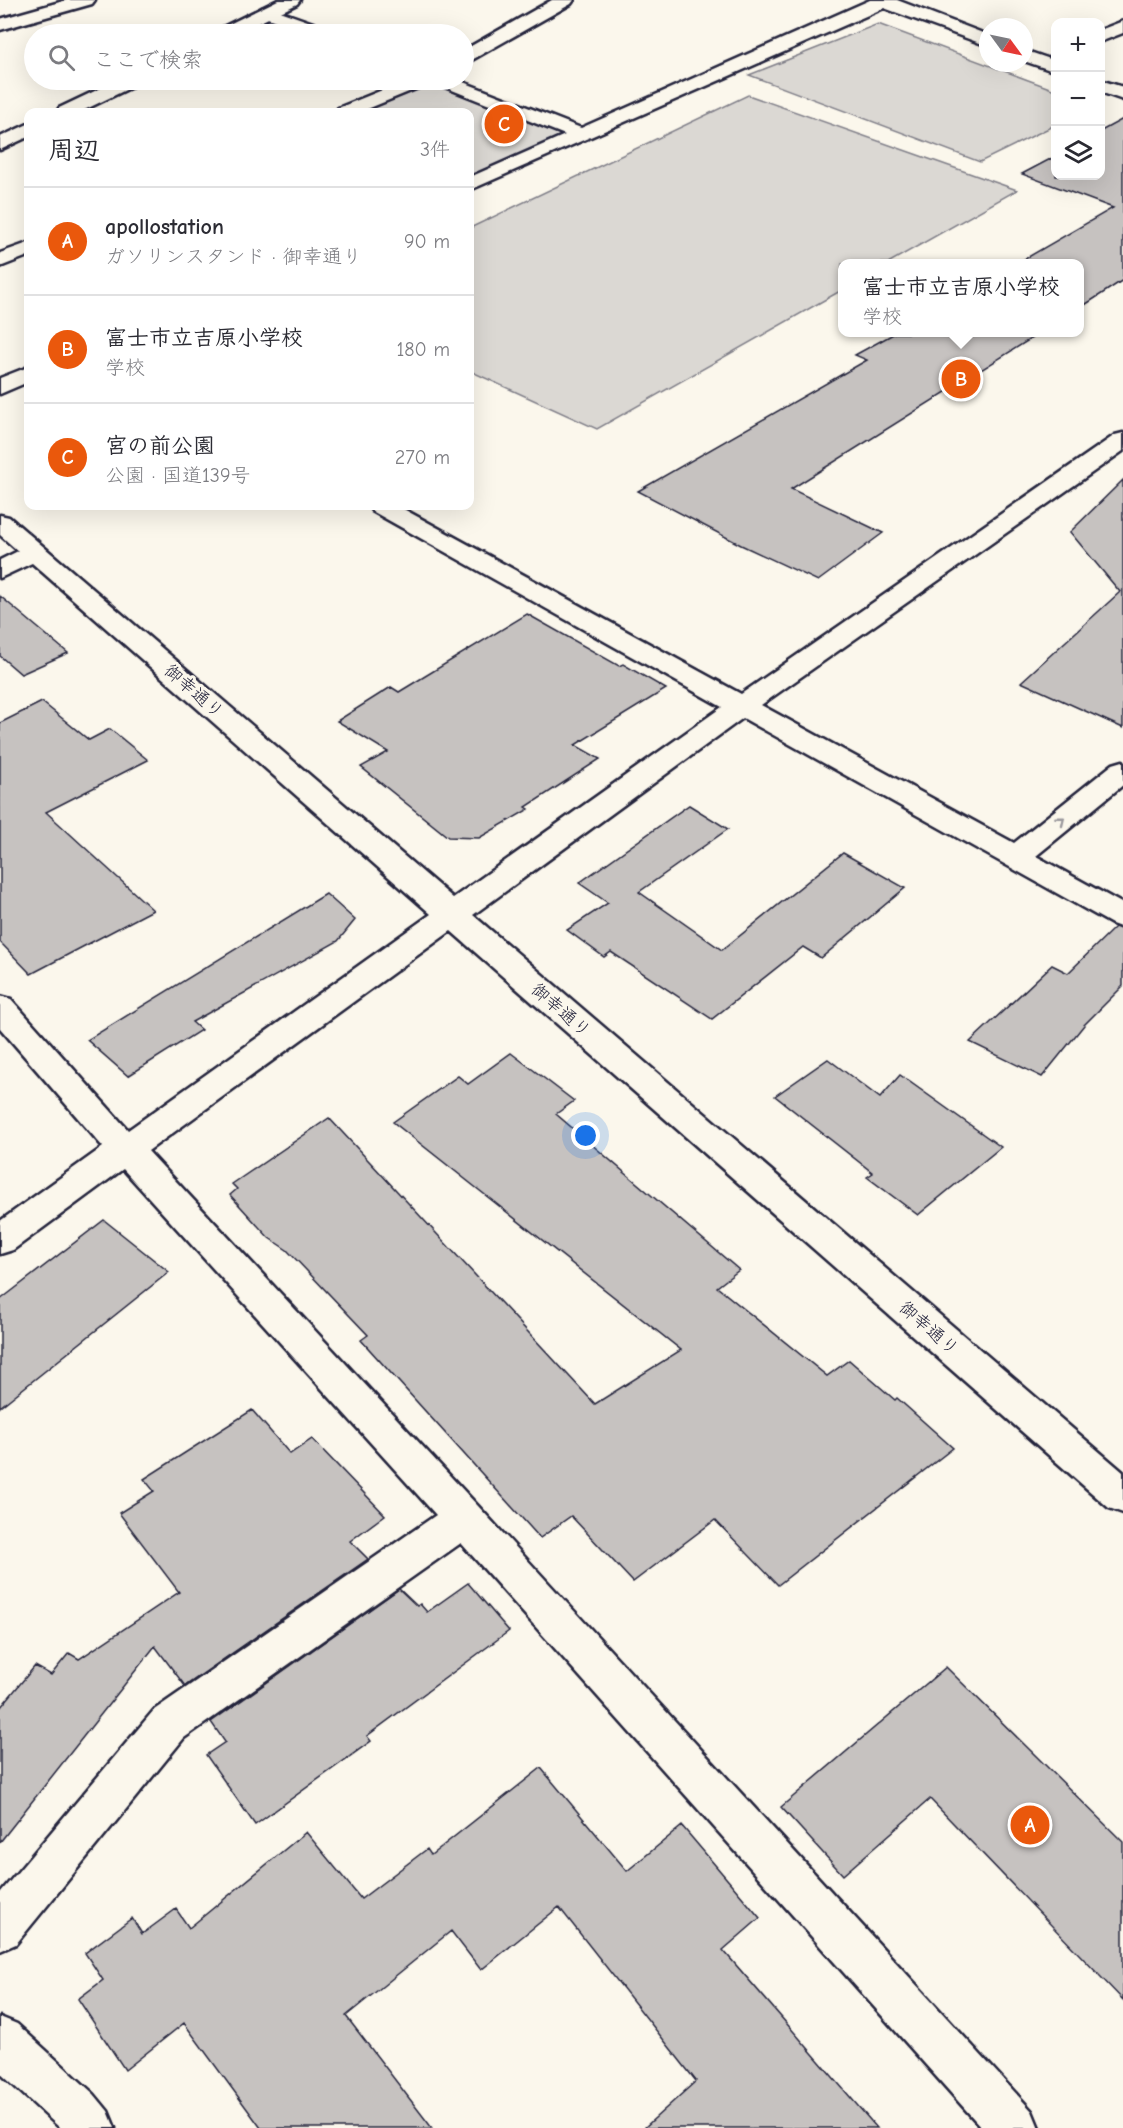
<!DOCTYPE html>
<html lang="ja">
<meta charset="utf-8">
<style>
:root{--surface:#fff;--page:#f7f7f7;--text:#2b2b33;--muted:#7c7c81;--line:#e1e1e2;--accent:#ea580c}
body{margin:0;font-family:"Comic Neue","Klee One",sans-serif;background:var(--page);color:var(--text)}
.controls{position:absolute;right:18px;top:18px;display:grid;overflow:hidden;border-radius:12px;box-shadow:0 6px 24px #0002}
.controls button{width:54px;height:54px;display:grid;place-items:center;padding:0;border:0;border-bottom:2px solid var(--line);background:var(--surface);color:var(--text);font:30px sans-serif}
.compass{position:absolute;left:979px;top:18px;width:54px;height:54px;border-radius:50%;background:var(--surface);box-shadow:0 6px 24px #0002;rotate:123deg}
.you{position:absolute;left:586px;top:1136px;width:21px;height:21px;margin:-15px;border:4px solid #fff;border-radius:50%;background:#1a73e8;box-shadow:0 0 0 9px #1a73e833}
.badge{display:grid;place-items:center;width:39px;height:39px;border-radius:50%;background:var(--accent);color:#fff;font-size:20px;font-weight:700}
.pin{position:absolute;translate:-50% -50%;border:3px solid #fff;box-shadow:0 2px 6px #0006}
.popup{position:absolute;left:838px;top:259px;width:246px;height:78px;box-sizing:border-box;display:grid;place-content:center;border-radius:12px;background:var(--surface);filter:drop-shadow(0 2px 4px #0005);font-size:20px;white-space:nowrap;color:var(--muted)}
.popup b{font-size:22px;color:var(--text)}
.popup::after{content:'';position:absolute;left:50%;top:100%;margin-left:-12px;border:12px solid transparent;border-top-color:var(--surface)}
.list{margin:0;padding:0;list-style:none}
h2{display:flex;justify-content:space-between;align-items:center;height:78px;margin:0;padding:0 24px;font-size:26px}
h2 small{font-size:20px;font-weight:400;color:var(--muted)}
.list li{display:grid;grid-template-columns:39px 1fr auto;gap:18px;align-items:center;box-sizing:border-box;height:108px;padding:0 24px;border-top:2px solid var(--line)}
.list b{display:block;font-size:22px;white-space:nowrap}
.list p{margin:0;font-size:20px;white-space:nowrap;color:var(--muted)}
.list em{font-size:20px;font-style:normal;color:var(--muted)}
.icon{flex:none;width:33px;height:33px;fill:none;stroke:currentColor;stroke-width:2;stroke-linecap:round;stroke-linejoin:round}
.map{position:relative;flex:none;width:1123px;height:2128px;overflow:hidden}
.search{position:absolute;background:var(--surface);box-shadow:0 6px 24px #0002;left:24px;top:24px;width:450px;height:66px;display:flex;align-items:center;gap:15px;box-sizing:border-box;padding:0 21px;border-radius:33px;color:var(--muted);font-size:22px}
.panel{position:absolute;background:var(--surface);box-shadow:0 6px 24px #0002;left:24px;top:108px;width:450px;height:402px;border-radius:12px}
.map>svg:first-child{display:block}
</style>
<div class="map">
<svg width="1123" height="2128" viewBox="0 0 1123 2128">
<rect width="100%" height="100%" fill="#fbf7ec"/>
<filter id="ink" filterUnits="userSpaceOnUse"><feTurbulence type="fractalNoise" baseFrequency=".0167" numOctaves="2"/><feDisplacementMap in="SourceGraphic" scale="12" xChannelSelector="R" yChannelSelector="G"/><feConvolveMatrix kernelMatrix="1 2 1 2 8 2 1 2 1" color-interpolation-filters="sRGB"/></filter>
<g filter="url(#ink)">
<path fill="#dbd8d3" stroke="#7e7d87" stroke-width="1.5" d="M878 24 1055 90V125L980 162 749 75Z
M433 80 567 135 470 181V112H357Z
M748 95 1017 190 888 263 842 264V290L597 429 470 371V228Z"/>
<path fill="#c6c2c0" stroke="#22223b" stroke-width="1.5" d="M1123 119V280L1080 308V264H1016L1113 208 1022 174 1056 156V176H1101V131Z
M895 333H1040L791 489 883 533 818 581 741 545 638 491 867 360 855 355Z
M1123 480V728L1021 682 1120 592 1070 532Z
M0 596 68 653 21 674 0 656Z
M527 614 619 666 623 664 666 689 575 745 600 759 526 807 529 809 479 838 448 837 361 767 388 752 337 721 391 687 399 692Z
M42 702 89 740 110 729 148 760 46 812 153 910 31 974 0 942V723Z
M689 805 728 829 639 892 722 950 843 853 905 888 821 958 803 947 712 1019 611 952 604 957 567 930 608 903 579 883Z
M326 894 355 920 338 941 192 1022 201 1030 128 1076 87 1040Z
M1115 927 1123 930V986L1084 1025 1042 1077 970 1042 1052 965 1068 973Z
M511 1053 574 1101 556 1114 739 1270 717 1287 827 1376 849 1360 895 1400 897 1398 953 1448 778 1585 715 1520 633 1582 571 1516 540 1538 361 1340 368 1335 287 1250 269 1238 230 1195 237 1189 232 1184 329 1118 595 1404 681 1350 393 1122 458 1076 468 1084Z
M828 1059 880 1098 900 1075 1001 1147 918 1215 867 1177 873 1173 775 1096Z
M104 1220 169 1272 0 1407V1300Z
M252 1410 290 1454 312 1439 385 1515 350 1541 368 1559 185 1686 155 1646 0 1842V1708L35 1666 51 1675 69 1653 79 1659 179 1592 119 1513 154 1491 144 1479Z
M468 1583 509 1631 367 1736 371 1741 255 1825 206 1755 225 1742 211 1722 399 1589 417 1606 420 1604 427 1612Z
M946 1667 1123 1842V2000L930 1799 843 1875 781 1807Z
M541 1768 627 1871 682 1826 760 1918 723 1950 877 2128H644L696 2081 559 1907 481 1970 451 1931 346 2016 432 2128H261L184 2023 125 2070 78 1999 103 1980 85 1953 132 1918 142 1934 176 1909 189 1928 306 1832 361 1899 427 1849 431 1855Z"/>
<g fill="none" stroke-linecap="round" stroke-linejoin="round">
<defs>
<path id="minor" d="M67 0H95L92 4 0 30V19Z
M552 0H574L571 4 470 61 464 62V50Z
M870 0H897L988 35V46L884 8 470 190V177L565 135 437 84 434 80H458L581 128Z
M268 7 333 30 336 34H312L262 16 259 12 262 8Z
M1123 21V33L1100 42V30Z
M1024 50 1056 61V72L1024 61Z
M407 80H431L428 84 360 112H336L338 108Z
M1100 80 1123 87V100L1100 92Z
M28 243V256L0 267V253Z
M28 367V382L0 394V378Z
M1123 433V451L761 705 1014 843 1113 764 1123 761V785L1036 856 1123 904V928L1112 924 743 718 473 915 1123 1472V1513L1109 1508 451 931 148 1151 478 1506 1032 2111 1039 2128H982L461 1543 184 1738 16 1944 0 1951V1893L154 1710 436 1515 123 1169 13 1250 0 1254V1221L103 1147 0 1028V996L11 999 128 1130 431 914 32 563 0 578V560L18 551 0 535V515L9 517 453 898 722 707 372 511 369 506H398L741 694 1115 435Z"/>
<path id="major" d="M0 2017 17 2024 94 2094 108 2111 115 2128H60L0 2073Z"/>
<path id="highway" d="M278 0H300L297 4 236 34H214L217 30Z
M118 80H141L138 84 80 112H57L59 108Z
M28 124V137L0 150V137Z"/>
</defs>
<use href="#minor" stroke="#22223b" stroke-width="5"/>
<use href="#major" stroke="#22223b" stroke-width="5"/>
<use href="#highway" stroke="#22223b" stroke-width="5"/>
<use href="#minor" fill="#fbf7ec" fill-rule="evenodd"/>
<use href="#major" fill="#fbf7ec" fill-rule="evenodd"/>
<use href="#highway" fill="#fbf7ec" fill-rule="evenodd"/>
</g>
<defs><path id="oneway-chevron" d="M-2-3.5L2.5 0L-2 3.5" fill="none" stroke-width="1.6" stroke-linecap="round" stroke-linejoin="round" transform="scale(1.5)"/></defs>
<use stroke="#99979c" href="#oneway-chevron" transform="translate(1061 820) rotate(-39)"/>
</g>
<g text-anchor="middle" stroke-width="6" stroke-linejoin="round" paint-order="stroke">
<g font-size="18" fill="#22223b" stroke="#fbf7ec">
<text transform="translate(194 691) rotate(41)" y="6">御幸通り</text>
<text transform="translate(561 1010) rotate(41)" y="6">御幸通り</text>
<text transform="translate(929 1328) rotate(41)" y="6">御幸通り</text>
</g>
</g>
</svg>
<div class="controls">
<button>+</button>
<button>−</button>
<button><svg class="icon" aria-label="layers" viewBox="0 0 24 24"><path d="M12 4l9 5-9 5-9-5zM3 14l9 5 9-5"/></svg></button>
</div>
<svg class="compass" viewBox="-18 -18 36 36"><path d="M0-13l5 13h-10z" fill="#e53935"/><path d="M0 13l5-13h-10z" fill="#7c7c81"/></svg>
<div class="you"></div>
<div class="pin badge" style="left:1030px;top:1825px">A</div>
<div class="pin badge" style="left:961px;top:379px">B</div>
<div class="popup"><b>富士市立吉原小学校</b>学校</div>
<div class="pin badge" style="left:504px;top:124px">C</div>
<div class="search"><svg class="icon" aria-label="search" viewBox="0 0 24 24"><circle cx="10" cy="10" r="6"/><path d="M15 15l6 6"/></svg>ここで検索</div>
<section class="panel">
<h2>周辺<small>3件</small></h2>
<ul class="list">
<li><span class="badge">A</span><div><b>apollostation</b><p>ガソリンスタンド · 御幸通り</p></div><em>90 m</em></li>
<li><span class="badge">B</span><div><b>富士市立吉原小学校</b><p>学校</p></div><em>180 m</em></li>
<li><span class="badge">C</span><div><b>宮の前公園</b><p>公園 · 国道139号</p></div><em>270 m</em></li>
</ul>
</section>
</div>
